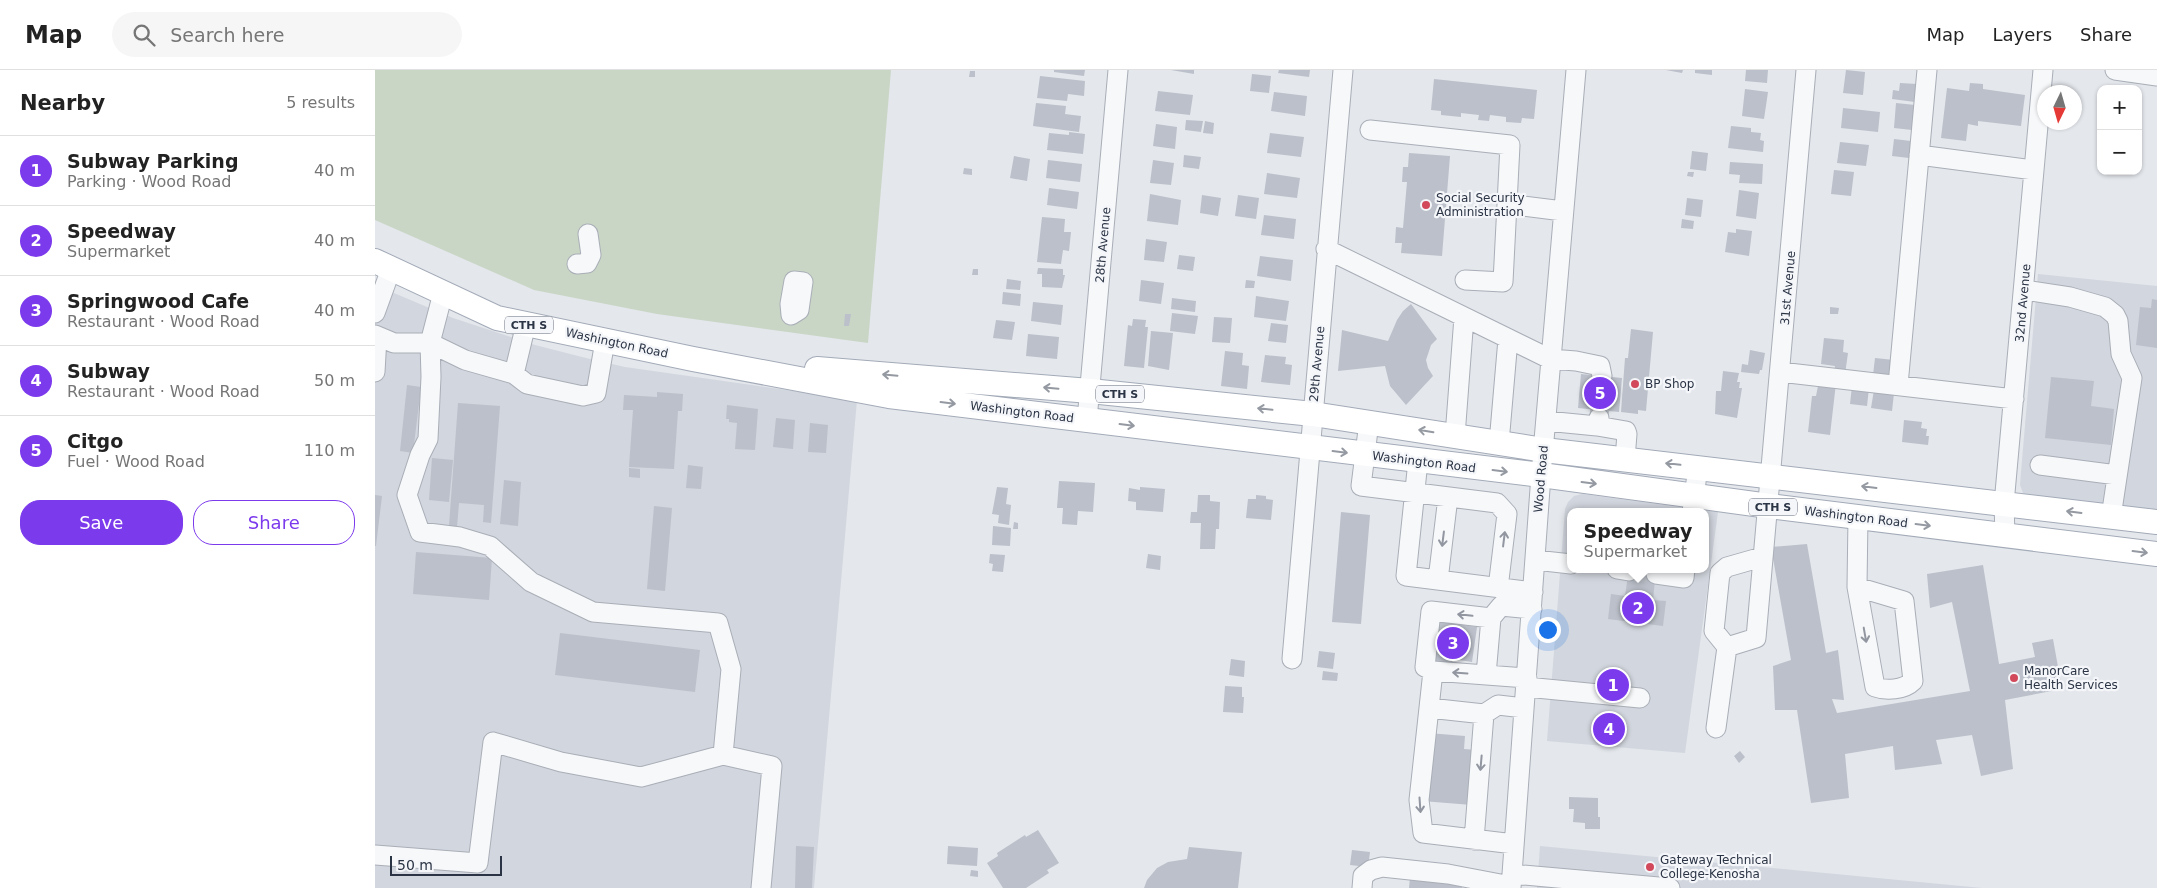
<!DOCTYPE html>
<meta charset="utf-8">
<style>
:root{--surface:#fff;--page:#f6f6f6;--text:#222;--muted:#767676;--line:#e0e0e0;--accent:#7c3aed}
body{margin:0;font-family:"DejaVu Sans",sans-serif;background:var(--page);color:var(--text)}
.controls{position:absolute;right:15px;top:15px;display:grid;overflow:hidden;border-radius:10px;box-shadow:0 1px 4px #0004}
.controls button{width:45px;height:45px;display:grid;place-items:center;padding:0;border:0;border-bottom:1px solid var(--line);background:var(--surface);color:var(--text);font:25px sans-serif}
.compass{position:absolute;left:1662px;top:15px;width:45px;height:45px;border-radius:50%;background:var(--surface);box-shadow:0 1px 4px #0004;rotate:185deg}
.scale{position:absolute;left:15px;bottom:12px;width:112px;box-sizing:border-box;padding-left:5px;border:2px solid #2b3445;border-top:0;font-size:14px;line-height:18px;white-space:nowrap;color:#2b3445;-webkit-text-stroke:4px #f4f6f9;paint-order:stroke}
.you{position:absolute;left:1172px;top:559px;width:18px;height:18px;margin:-12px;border:4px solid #fff;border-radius:50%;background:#1a73e8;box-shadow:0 0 0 8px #1a73e833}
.badge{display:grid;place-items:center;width:32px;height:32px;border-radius:50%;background:var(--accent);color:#fff;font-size:16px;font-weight:700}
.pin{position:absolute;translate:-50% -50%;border:2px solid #fff;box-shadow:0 1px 5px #0006}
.popup{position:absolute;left:1192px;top:438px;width:142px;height:65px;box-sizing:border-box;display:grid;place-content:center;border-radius:10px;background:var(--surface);filter:drop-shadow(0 1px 4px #0005);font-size:16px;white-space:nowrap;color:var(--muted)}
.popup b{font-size:19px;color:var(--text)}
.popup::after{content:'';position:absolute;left:50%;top:100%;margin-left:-10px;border:10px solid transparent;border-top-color:var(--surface)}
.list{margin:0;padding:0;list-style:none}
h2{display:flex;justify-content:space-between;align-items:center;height:65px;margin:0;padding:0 20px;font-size:21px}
h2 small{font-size:16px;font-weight:400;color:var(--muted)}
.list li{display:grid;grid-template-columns:32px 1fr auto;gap:15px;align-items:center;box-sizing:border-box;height:70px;padding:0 20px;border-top:1px solid var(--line)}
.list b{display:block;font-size:19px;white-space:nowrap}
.list p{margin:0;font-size:16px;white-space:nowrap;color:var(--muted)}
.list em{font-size:16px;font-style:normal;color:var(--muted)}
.actions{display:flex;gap:10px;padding:15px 20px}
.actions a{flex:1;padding:11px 0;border:1px solid var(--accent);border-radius:20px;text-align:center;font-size:18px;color:var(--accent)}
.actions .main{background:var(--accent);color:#fff}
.icon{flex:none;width:28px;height:28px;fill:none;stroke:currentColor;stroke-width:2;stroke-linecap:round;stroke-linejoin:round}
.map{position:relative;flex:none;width:1782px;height:818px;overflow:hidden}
header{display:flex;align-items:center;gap:30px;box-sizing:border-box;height:70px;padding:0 25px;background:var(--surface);border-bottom:1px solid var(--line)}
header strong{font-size:24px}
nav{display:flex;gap:28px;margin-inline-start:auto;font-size:18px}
.search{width:350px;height:45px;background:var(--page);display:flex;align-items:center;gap:12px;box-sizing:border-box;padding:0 18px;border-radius:28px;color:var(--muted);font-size:19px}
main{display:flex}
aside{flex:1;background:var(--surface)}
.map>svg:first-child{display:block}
</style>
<header>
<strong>Map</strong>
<div class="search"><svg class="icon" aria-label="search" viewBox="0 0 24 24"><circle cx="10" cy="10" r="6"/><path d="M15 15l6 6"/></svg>Search here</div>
<nav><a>Map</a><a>Layers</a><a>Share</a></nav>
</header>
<main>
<aside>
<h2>Nearby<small>5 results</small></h2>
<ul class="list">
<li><span class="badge">1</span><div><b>Subway Parking</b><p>Parking · Wood Road</p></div><em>40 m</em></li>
<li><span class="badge">2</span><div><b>Speedway</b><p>Supermarket</p></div><em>40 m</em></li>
<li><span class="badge">3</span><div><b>Springwood Cafe</b><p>Restaurant · Wood Road</p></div><em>40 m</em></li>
<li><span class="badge">4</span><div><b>Subway</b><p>Restaurant · Wood Road</p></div><em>50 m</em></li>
<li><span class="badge">5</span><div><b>Citgo</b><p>Fuel · Wood Road</p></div><em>110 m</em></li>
</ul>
<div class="actions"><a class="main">Save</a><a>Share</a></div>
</aside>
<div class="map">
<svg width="1782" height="818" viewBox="0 0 1782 818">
<rect width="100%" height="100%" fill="#e4e7ec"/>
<path fill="#d2d6de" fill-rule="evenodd" d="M1663 204 1782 216V446L1652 428 1648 423 1645 415 1646 402Z
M0 215 78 248 160 275 211 288 250 297 482 330 439 818H0Z
M1207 424 1343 442 1310 683 1172 671 1190 439 1193 432 1199 426ZM1196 442H1330V499H1196Z
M1165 776 1607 818H1162Z"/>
<path fill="#c9d6c5" d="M0 0H516L493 273 282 244 159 220 0 150Z"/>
<path fill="#bbc0ca" d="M679 0H710L709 6 679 2Z
M796 0H819V4Z
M904 0H935L934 7 903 3Z
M1291 0H1308L1307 3Z
M1320 0H1337V5L1320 3Z
M1371 0H1393L1392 13 1370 11Z
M1471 0 1490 2 1488 25 1468 23Z
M595 1H600V7H594Z
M877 4 896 6 894 23 875 21Z
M665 6 710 11 709 26 693 24 692 31 662 28Z
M1059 9 1162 20 1159 49 1147 48 1146 53 1131 52V47L1115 45 1114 51 1103 50 1104 45 1086 43V47L1066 45V41L1056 40Z
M1525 13 1542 14 1540 32 1517 29 1518 20 1524 21Z
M1595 13 1608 14V19L1650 25 1646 56 1603 51V56L1593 54 1591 71 1566 68 1572 18 1594 21Z
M1370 19 1393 22 1389 49 1367 46Z
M783 21 818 25 815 45 780 41Z
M899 22 932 26 930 46 896 41Z
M661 33 691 36 690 44 706 46 704 62 658 56Z
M1521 33 1540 35 1537 60 1519 58Z
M1468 38 1505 42 1503 62 1466 58Z
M811 50 828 51 826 62 810 60Z
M830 51 839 53 838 64 828 63Z
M781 54 802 57 800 79 778 76Z
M1356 56 1376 58V62L1386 63 1385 70 1389 71 1388 82 1353 78Z
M694 62 710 64 708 84 672 80 674 63 694 65Z
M895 63 929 67 926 87 892 83Z
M1519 69 1536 71 1534 88 1517 86Z
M1465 72 1494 75 1491 96 1462 93Z
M1317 81 1333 83 1331 101 1315 99Z
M1034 83 1075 86 1067 186 1026 183 1027 173H1020L1021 157 1028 158 1032 112H1027L1028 97H1033Z
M809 85 826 87 824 99 808 97Z
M639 86 655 89 652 111 635 108Z
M673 90 707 94 705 112 671 108Z
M778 90 799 93 796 115 775 113Z
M1355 92 1388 94 1387 114 1364 113 1365 105 1354 104Z
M589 98 597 99V105L588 104Z
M1459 100 1479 102 1476 126 1456 124Z
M1313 102H1319L1318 107 1312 106Z
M892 103 925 108 922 128 889 124Z
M674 118 704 122 702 139 672 135Z
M1364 120 1384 123 1381 149 1361 146Z
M775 124 806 130 803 155 772 151Z
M827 125 846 128 843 146 825 143Z
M863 125 884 128 881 149 860 146Z
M1312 128 1328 130 1326 147 1310 145Z
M889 145 921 149 919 169 886 165Z
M667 147 690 149 689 162H696L694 181 688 180 686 194 662 192Z
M1307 149 1319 151 1318 159 1306 158Z
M1361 159 1377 161 1374 186 1350 182 1353 162 1361 163Z
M771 169 792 172 789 192 769 190Z
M804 185 820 187 818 201 802 199Z
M885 186 918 190 916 211 882 206Z
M663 198 688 199V205H690L687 218 667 217V204H662Z
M598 199H603V205H597Z
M632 209 646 211 645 220 631 219Z
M766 210 789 213 786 234 764 231Z
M871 210 880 211 879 218H870Z
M628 222 646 224 645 236 627 234Z
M881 226 914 231 911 251 879 247Z
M797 228 821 231 820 242 796 239Z
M1777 229 1782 230V278L1761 275 1765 237 1776 238Z
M658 232 688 235 686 255 656 251Z
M1036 234 1062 269 1056 275 1051 290 1053 298 1058 306 1031 335 1015 316 1010 296 963 301 967 260 1013 271 1022 250 1028 241Z
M1455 237 1464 238 1463 244H1455Z
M797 243 823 246 820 264 795 261Z
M470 244H476L474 256H469Z
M839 247 857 248 855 273 837 272Z
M758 249 771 250 770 257H773L769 298 749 296 753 255 757 256Z
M621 250 640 252 637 270 618 268Z
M896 253 913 255 911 273 893 271Z
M1256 259 1278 262 1271 341 1263 340V344L1246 342 1250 288H1253Z
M776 261 798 263 794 300 773 296Z
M653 264 684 267 682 289 651 286Z
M1449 268 1469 270 1468 282 1473 283 1470 304 1459 303 1460 296 1446 294Z
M1375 280 1390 283 1387 300H1385L1384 304 1366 302 1367 294 1373 295Z
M850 281 868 283 867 295 874 296 872 319 846 316Z
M890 285 911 287 910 294 917 295 915 315 886 312Z
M1500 288 1519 290 1516 307 1498 305Z
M1348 301 1364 303 1362 312H1365L1364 318H1367L1362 348 1340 344 1341 321H1346Z
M1206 304 1247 308 1244 342 1203 338Z
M1676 307 1719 311 1716 336 1739 339 1736 375 1670 368Z
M1444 311 1461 313 1455 365 1433 362 1437 326H1441Z
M32 315 46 317 38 383 25 381Z
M1477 316 1494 318 1492 336 1475 334Z
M1499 320 1519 323 1517 341 1496 338Z
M282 322 308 324 307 341H303L299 399 254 397 258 340H248L249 325 282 327Z
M83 333 125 336 116 453 108 452 109 435 84 433 82 457 74 456Z
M352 335 383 339 380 380 360 379 362 353 354 352V349H351Z
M401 348 420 350 418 379 398 377Z
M1529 350 1547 352 1546 358 1552 359 1551 366H1554L1553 375 1527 372Z
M435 353 453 355 451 383 433 382Z
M57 388 78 390 74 432 54 430Z
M313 395 328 397 326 419 311 418Z
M254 398 265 399V408L254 407Z
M129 410 146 412 143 456 125 454Z
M684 411 720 413 718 442 703 441 702 455 687 454 688 438H682Z
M622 417 633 418 631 434 636 435 634 455 623 453 624 445 617 444Z
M765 417 790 419 788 442 761 440V432L753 431 754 418 765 420Z
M0 425 7 426 1 476H0Z
M823 425H835V431L845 432 844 459H841L840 479H825L826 453H815L816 442H822Z
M881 425 891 426V429L898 430 896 450 871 448 873 429H881Z
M279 436 297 438 290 521 272 519Z
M966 442 995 445 986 554 957 552Z
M639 452 643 453V459H638Z
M618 456 636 458 635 476 617 475Z
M1432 474 1451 583 1463 580 1469 630 1457 629 1462 643 1595 621 1577 532 1555 538 1552 504 1608 495 1624 594 1660 587 1657 573 1678 569 1687 619 1630 630 1638 699 1606 706 1597 665 1561 670 1567 694 1520 700 1518 676 1470 684 1474 728 1436 733 1422 640H1400L1398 596 1416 590 1396 477Z
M41 482 117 488 114 530 38 524Z
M615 484 630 485 628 502 617 501 618 494 614 493Z
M773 484 786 486 785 500 771 498Z
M1254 499H1281L1278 530 1291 531 1288 556 1233 549 1236 524 1250 526Z
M1059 551 1102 557 1097 592 1078 589 1076 596 1053 593Z
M185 563 325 580 320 622 180 605Z
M944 581 960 583 958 599 942 597Z
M856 589 870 591 869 607 854 605Z
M948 601 963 603 962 611 947 610Z
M850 616 867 617V627H869L868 643 848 642Z
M1222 651 1248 654 1247 666 1221 663Z
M1053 663 1090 666 1089 679 1102 680 1097 735 1047 731Z
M1365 681 1370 687 1364 693 1359 686Z
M1194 727 1223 728V747H1225V759H1210V753L1198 752 1199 739H1194Z
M663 760 684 793 672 800 674 803 651 818H628L612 793 623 786 622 783 650 765 651 767Z
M421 776 439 777 437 818H420Z
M573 776 603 778 602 796 572 794Z
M814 777 867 782 863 818H769L772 810 782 798 793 792 812 789Z
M977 780 995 782 993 797 975 795Z
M596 800 603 801V807L595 806Z
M1035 807 1088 813 1087 818H1034Z"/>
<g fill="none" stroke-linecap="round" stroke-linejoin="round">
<path stroke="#bfc3cb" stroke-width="19" stroke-dasharray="19 9" stroke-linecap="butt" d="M1224 348 1227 306
M1254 501 1281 504"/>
<defs>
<path id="minor" d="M1740 0 1782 6
M995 60 1135 75 1132 134 1188 141
M1544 85 1659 100
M951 179 1175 289 1201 291 1225 296 1227 306
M202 194 212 193 216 185 213 164
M1090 210 1128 212 1132 134
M419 211 428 212 424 240 416 245 415 234Z
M1649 220 1695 227 1730 237 1740 245 1743 251 1746 284 1757 308 1736 447
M68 223 55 273 90 290 139 304
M0 243 16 199
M151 254 139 304 152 314 208 326 221 323 230 271
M0 265 19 273H55L56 307 53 369 45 385 32 425 45 462 85 467 115 476 156 512 218 542 343 553 356 599 348 685
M0 302 2 267
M1405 302 1639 329
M1523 315 1552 0
M1224 348 1222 356 1251 361 1252 364 1250 389
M712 350 743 0
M1171 351 1222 356
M994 352 986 416 1122 433 1132 444 1123 518
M1080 366 1089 247
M1124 373 1133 269
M1043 391 1031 506 1158 522
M1665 395 1742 405
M1317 442 1323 397
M1630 465 1629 434 1668 0
M1387 487 1352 497 1345 503 1339 561 1352 577 1381 568 1431 0
M1160 490 1196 494
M1242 499 1254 501
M1281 504 1309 508 1310 499
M1063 510 1073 427
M1482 517 1529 531 1538 611C1529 620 1511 621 1500 617L1482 517 1483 447
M1116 548 1126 536 1157 539
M917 589 968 0
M1058 601 1050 597 1056 541 1116 548 1111 605
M1151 617 1265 628
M1054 638 1109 644 1123 635 1149 638
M1341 658 1352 577
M1099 770 1109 644
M1139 774 1048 763 1044 730 1058 601 1152 608
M0 785 103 793 118 672 186 692 266 707 348 685 397 696 386 818
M1137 804 1295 818
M987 818 988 806 996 800 1007 797 1073 804 1136 816
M1136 818 1166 405 1201 0"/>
<path id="major" d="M0 191 122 248 318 289 514 326 1166 405 1394 436 1782 484
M442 299 715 321 938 344 1169 380 1782 452"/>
</defs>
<use href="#minor" stroke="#a9aeb7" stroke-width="21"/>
<use href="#major" stroke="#a3abb8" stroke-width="26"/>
<use href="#minor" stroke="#f7f8fa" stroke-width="19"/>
<use href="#major" stroke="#fff" stroke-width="24"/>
</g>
<defs><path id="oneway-shaft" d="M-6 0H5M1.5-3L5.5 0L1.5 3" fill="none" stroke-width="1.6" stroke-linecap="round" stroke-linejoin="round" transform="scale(1.25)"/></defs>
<g stroke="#959aa2">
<use href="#oneway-shaft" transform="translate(515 305) rotate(-175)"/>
<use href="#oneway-shaft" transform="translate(676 318) rotate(-175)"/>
<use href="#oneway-shaft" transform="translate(573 333) rotate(7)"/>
<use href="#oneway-shaft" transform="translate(890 339) rotate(-174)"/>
<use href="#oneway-shaft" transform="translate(752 355) rotate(7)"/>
<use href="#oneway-shaft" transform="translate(1051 361) rotate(-171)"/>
<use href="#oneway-shaft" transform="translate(965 382) rotate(7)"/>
<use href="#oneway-shaft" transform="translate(1298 394) rotate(-174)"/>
<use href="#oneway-shaft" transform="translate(1125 401) rotate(7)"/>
<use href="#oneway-shaft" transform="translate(1214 413) rotate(7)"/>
<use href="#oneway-shaft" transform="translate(1494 417) rotate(-173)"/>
<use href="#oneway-shaft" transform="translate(1699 442) rotate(-173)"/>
<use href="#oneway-shaft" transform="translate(1548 455) rotate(7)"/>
<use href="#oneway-shaft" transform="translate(1765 482) rotate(7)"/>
</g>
<g stroke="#9196a0">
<use href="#oneway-shaft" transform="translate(1068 469) rotate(97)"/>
<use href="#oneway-shaft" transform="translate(1129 469) rotate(-83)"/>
<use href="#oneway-shaft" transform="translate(1090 545) rotate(-174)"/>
<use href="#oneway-shaft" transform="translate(1490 565) rotate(80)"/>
<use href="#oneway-shaft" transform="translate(1085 603) rotate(-176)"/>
<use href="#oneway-shaft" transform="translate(1106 693) rotate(95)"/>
<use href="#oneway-shaft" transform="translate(1045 735) rotate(86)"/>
</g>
<g fill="#d1495b" stroke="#f4f6f9" stroke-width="2">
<circle cx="1051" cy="135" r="5"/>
<circle cx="1260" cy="314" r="5"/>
<circle cx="1639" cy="608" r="5"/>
<circle cx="1275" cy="797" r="5"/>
</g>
<g text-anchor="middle" stroke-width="4.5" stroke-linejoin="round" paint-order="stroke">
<g fill="#f4f6f9" stroke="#676e7b" stroke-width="1">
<rect x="130" y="246.5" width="48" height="17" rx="4"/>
<rect x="721" y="315.5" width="48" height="17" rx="4"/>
<rect x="1374" y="428.5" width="48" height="17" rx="4"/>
</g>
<g font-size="11" font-weight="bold" fill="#2b3445">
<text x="154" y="259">CTH S</text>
<text x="745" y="328">CTH S</text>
<text x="1398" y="441">CTH S</text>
</g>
<g font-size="12" fill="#2b3445" stroke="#f4f6f9" text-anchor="start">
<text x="1061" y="132">Social Security<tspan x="1061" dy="14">Administration</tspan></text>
<text x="1270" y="318">BP Shop</text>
<text x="1649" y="605">ManorCare<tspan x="1649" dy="14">Health Services</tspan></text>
<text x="1285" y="794">Gateway Technical<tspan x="1285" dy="14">College-Kenosha</tspan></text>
</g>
<g font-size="12" fill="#2b3445" stroke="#f4f6f9">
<text transform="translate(728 175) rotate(-85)" y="4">28th Avenue</text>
<text transform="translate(1413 218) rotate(-85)" y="4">31st Avenue</text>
<text transform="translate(1648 233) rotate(-85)" y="4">32nd Avenue</text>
<text transform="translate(242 273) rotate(12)" y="4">Washington Road</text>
<text transform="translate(942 294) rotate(-85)" y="4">29th Avenue</text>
<text transform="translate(647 342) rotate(7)" y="4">Washington Road</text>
<text transform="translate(1049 392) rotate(7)" y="4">Washington Road</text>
<text transform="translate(1166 409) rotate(-85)" y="4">Wood Road</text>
<text transform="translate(1481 447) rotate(7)" y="4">Washington Road</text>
</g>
</g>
</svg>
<div class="controls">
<button>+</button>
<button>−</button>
</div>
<svg class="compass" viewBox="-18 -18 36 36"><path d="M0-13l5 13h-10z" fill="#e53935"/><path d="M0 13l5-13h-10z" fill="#767676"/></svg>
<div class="scale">50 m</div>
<div class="you"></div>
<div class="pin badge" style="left:1238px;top:615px">1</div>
<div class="pin badge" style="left:1263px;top:538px">2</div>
<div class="popup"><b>Speedway</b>Supermarket</div>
<div class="pin badge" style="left:1078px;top:573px">3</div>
<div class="pin badge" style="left:1234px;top:659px">4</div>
<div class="pin badge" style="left:1225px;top:323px">5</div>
</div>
</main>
